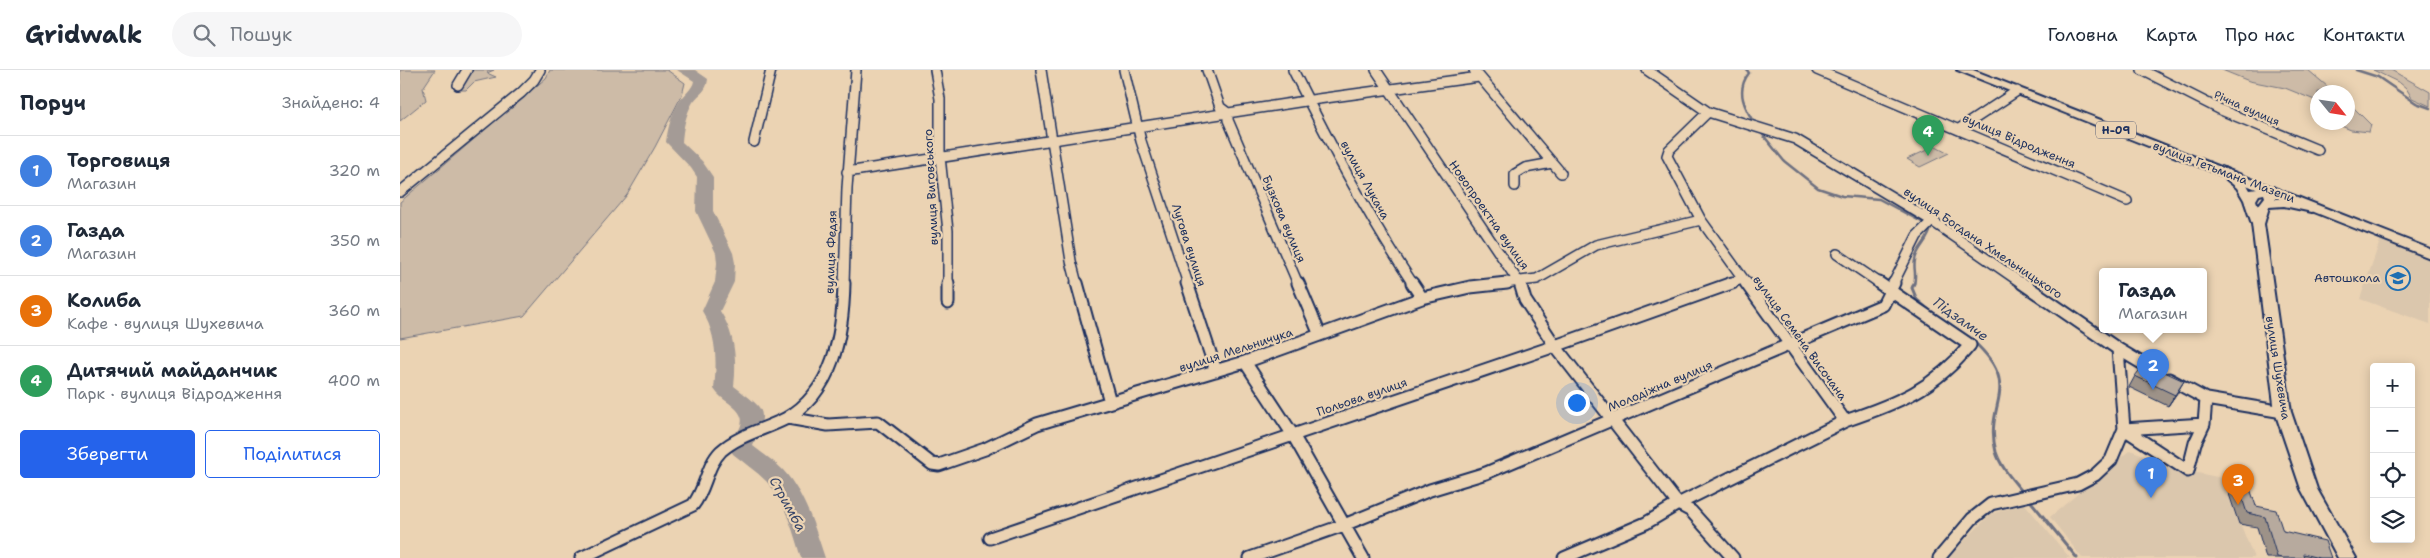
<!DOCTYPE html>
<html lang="uk">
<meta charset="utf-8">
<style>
:root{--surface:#fff;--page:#f6f6f7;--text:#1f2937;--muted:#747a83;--line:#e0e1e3;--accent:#2563eb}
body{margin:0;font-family:"Shantell Sans",sans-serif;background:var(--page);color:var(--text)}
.controls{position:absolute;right:15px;bottom:15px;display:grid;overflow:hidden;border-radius:5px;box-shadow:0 2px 12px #0003}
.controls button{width:45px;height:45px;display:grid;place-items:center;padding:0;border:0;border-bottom:1px solid var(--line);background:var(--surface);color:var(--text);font:25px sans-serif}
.compass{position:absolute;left:1910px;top:15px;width:45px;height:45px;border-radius:50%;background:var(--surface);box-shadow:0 2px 12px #0003;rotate:120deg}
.you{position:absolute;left:1176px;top:332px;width:18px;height:18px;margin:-12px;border:4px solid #fff;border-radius:50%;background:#1a73e8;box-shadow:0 0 0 8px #1a73e833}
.badge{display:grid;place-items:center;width:32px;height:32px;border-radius:50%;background:var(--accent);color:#fff;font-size:16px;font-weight:700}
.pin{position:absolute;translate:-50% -41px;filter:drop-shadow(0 1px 2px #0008)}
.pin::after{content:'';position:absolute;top:26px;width:18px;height:15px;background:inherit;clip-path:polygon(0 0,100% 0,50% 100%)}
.popup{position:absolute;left:1699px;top:198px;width:108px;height:65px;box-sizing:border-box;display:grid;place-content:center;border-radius:5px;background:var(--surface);filter:drop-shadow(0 1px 4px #0005);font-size:16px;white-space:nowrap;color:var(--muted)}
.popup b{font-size:19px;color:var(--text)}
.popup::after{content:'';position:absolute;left:50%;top:100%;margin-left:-10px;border:10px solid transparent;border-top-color:var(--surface)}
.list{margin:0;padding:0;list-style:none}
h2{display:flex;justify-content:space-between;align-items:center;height:65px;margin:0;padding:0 20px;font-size:21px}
h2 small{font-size:16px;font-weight:400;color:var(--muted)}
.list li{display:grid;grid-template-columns:32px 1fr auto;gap:15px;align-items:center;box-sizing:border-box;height:70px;padding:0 20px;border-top:1px solid var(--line)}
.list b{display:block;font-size:19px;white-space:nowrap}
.list p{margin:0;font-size:16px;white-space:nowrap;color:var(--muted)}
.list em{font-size:16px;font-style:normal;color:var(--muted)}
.actions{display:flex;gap:10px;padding:15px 20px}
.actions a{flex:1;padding:11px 0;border:1px solid var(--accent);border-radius:5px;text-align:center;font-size:18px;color:var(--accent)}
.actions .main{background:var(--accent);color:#fff}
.icon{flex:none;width:28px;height:28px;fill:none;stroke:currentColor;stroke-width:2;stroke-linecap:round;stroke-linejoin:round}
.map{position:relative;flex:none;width:2030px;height:488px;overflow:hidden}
header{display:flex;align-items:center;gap:30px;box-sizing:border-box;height:70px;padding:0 25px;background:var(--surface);border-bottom:1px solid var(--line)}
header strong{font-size:24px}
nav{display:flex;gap:28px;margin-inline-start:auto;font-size:18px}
.search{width:350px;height:45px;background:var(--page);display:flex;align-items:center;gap:12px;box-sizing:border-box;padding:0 18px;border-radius:28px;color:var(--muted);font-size:19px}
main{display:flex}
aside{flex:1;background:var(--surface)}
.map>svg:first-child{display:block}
</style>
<header>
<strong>Gridwalk</strong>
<div class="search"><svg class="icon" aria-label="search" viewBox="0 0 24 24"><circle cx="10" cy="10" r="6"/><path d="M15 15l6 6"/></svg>Пошук</div>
<nav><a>Головна</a><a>Карта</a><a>Про нас</a><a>Контакти</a></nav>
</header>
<main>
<aside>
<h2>Поруч<small>Знайдено: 4</small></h2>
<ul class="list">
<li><span class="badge" style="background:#3f7fe0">1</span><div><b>Торговиця</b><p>Магазин</p></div><em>320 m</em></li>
<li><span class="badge" style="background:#3f7fe0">2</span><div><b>Газда</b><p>Магазин</p></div><em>350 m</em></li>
<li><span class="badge" style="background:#e8710a">3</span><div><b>Колиба</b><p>Кафе · вулиця Шухевича</p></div><em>360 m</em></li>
<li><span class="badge" style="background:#2e9e5b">4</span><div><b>Дитячий майданчик</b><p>Парк · вулиця Відродження</p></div><em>400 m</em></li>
</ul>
<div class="actions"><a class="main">Зберегти</a><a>Поділитися</a></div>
</aside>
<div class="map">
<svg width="2030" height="488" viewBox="0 0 2030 488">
<rect width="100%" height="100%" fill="#ebd3b3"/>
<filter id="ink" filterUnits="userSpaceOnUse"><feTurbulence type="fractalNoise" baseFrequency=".02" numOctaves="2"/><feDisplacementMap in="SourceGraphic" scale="10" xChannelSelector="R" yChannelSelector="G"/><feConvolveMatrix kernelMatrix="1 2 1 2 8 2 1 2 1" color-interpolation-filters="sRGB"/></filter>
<g filter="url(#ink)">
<path fill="#dbc7ad" d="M1981 168 2030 188V254L1960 229Z
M1730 380 1788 401 1822 408 1854 488H1682L1650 447Z
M1624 433 1670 488H1547L1591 444Z"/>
<path fill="#cdbba7" stroke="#747582" d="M0 0H35L23 18 26 30 0 51Z
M68 0H94L87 3 96 7 74 12 66 20H59L57 17Z
M150 0H267L285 13 282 25 255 77 227 125 124 246 0 268V132L146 8Z
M1822 0H1908L1934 22H1918L1917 31 1885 18 1849 11Z
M1973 0H1991L2030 22V36L2012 28 2006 18 2000 13Z
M1948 32 1971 55 1969 62 1951 60 1936 54V53L1948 52Z
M1536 76 1549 83 1520 97 1507 89Z"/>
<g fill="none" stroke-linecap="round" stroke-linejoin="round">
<path stroke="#6d7080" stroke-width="2.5" d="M1347 0 1349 3C1335 21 1345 38 1355 55
M1956 0 1978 7 2016 33 2030 38
M1359 60 1384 91 1418 118 1442 126 1479 129 1531 157C1530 170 1517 177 1515 190 1513 198 1517 205 1514 214"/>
<path stroke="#6d7080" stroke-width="3" d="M1514 213 1512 218 1517 230 1535 245
M1573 271C1625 318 1583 333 1596 382 1601 398 1614 411 1624 424
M1628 428 1677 488"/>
<path fill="#a49b96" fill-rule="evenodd" d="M277 0H295L308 9C307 21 300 23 293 32 286 44 283 58 282 72L302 91 313 107V141L333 183 335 193 334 212 320 241C335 264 337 290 334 316 366 341 368 338 353 376 363 384 374 391 383 400 405 424 415 458 425 488H401C393 462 386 432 366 411 356 401 344 393 333 384L330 378C340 355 351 350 329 333 323 329 318 325 314 319 317 291 317 265 302 241L315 212 317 193 316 183 296 141 297 107 291 98 266 72C268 58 271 45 278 34 282 26 293 19 294 11Z"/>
<defs>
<path id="minor-far1" d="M535 0 540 29V87L548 161V214
M641 0 671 191 677 214
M724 0 741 71 788 214
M807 0 820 37 828 43V50L898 214
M893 0C930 74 967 145 1013 214
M976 0 1120 214
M1074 0 1161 103
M1247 0 1308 42 1395 69 1532 151 1623 214
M1417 0 1727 131
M1742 0 1821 40 1918 80
M58 15 67 0
M1308 42 1269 80 1267 86 1301 150 1347 214
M1559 59 1617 21
M354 72 371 0
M447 102 918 29 1079 7
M1115 116V104L1125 98 1152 93
M0 122 121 23 134 10 140 0
M1437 184 1481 214
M444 214 447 118 456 0
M1096 214 1137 209 1196 175 1301 150
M1328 214 1342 209
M1493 214 1517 166 1532 151"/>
<path id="minor" d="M548 213V233
M677 213 710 332
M787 213 816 301
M898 213 920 265
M1012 213 1022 228
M1120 213 1125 230 1155 276 1278 434 1291 441 1333 488
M1622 213 1718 279 1755 301
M845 292 893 365 963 488
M1769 309 1806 329 1883 342
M388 348 428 355 478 352 532 394 539 395 585 379 637 354 845 292 1022 228 1070 217 1107 213
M1445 351C1498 333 1534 319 1570 275L1479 213
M1724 359 1788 401 1795 373 1804 354 1806 329
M1724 359 1804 354
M590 468 1155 276 1332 213
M181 488 293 435C306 419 306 396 321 381 339 365 363 360 385 349 434 322 443 263 444 213
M850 488 944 455 1030 420 1086 403 1483 235 1494 213
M1164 488 1246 453 1278 434 1445 351 1346 213
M1539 488 1572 449 1591 434 1678 414 1695 405 1711 390 1724 359 1718 279"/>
<path id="secondary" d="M1824 98 1846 113 1850 120 1873 117 1877 127 1875 129 1884 128 1916 135 1918 138 1912 142 1884 136 1869 137 1864 154 1891 342 1917 419 1956 488H1938L1901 419 1875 342 1852 154 1844 130 1837 118 1818 102ZM1864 124 1865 127 1858 136 1856 130 1859 125Z"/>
<path id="primary" d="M1557 0H1573L2030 179V188Z"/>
</defs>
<use href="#minor-far1" stroke="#1b2f5e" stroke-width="12"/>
<use href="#minor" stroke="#1b2f5e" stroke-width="15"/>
<use href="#secondary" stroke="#1b2f5e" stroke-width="4"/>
<use href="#primary" stroke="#1b2f5e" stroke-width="4"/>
<use href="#minor-far1" stroke="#ebd3b3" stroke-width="9"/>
<use href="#minor" stroke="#ebd3b3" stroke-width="11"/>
<use href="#secondary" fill="#ebd3b3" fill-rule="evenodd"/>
<use href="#primary" fill="#ebd3b3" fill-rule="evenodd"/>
</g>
<path fill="#9d9288" stroke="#1b2f5e" d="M1735 306 1777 323 1768 336 1729 317Z
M1836 410 1856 436 1883 461 1931 488H1866L1857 457 1839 454 1828 421Z"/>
<path fill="#80776f" stroke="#1b2f5e" d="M1784 311 1777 323 1768 336 1775 325Z"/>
<path fill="#b7aa9e" stroke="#1b2f5e" d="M1745 293 1784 311 1775 325 1735 306Z
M1836 410 1848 413 1856 436 1876 440 1883 461 1925 471 1931 488H1919L1903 484 1904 488H1882L1877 487 1865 447 1847 443Z"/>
</g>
<defs>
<symbol id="school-ring" viewBox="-11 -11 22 22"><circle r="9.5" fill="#ebd3b3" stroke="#1f6fb2" stroke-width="1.5"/><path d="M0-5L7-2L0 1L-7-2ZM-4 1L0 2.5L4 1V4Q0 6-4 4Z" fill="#1f6fb2"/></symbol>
</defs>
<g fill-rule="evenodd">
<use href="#school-ring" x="1984" y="194" width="28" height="28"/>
</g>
<g text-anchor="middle" stroke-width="4.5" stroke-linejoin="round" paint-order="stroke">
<g font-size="11" fill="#1b2f5e" stroke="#ebd3b3">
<text transform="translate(1847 38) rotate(24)" y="4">Річна вулиця</text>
</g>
<rect fill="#ebd3b3" stroke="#596078" stroke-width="1" x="1696" y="51.5" width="40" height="17" rx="4"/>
<g font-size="11" font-weight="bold" fill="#1b2f5e">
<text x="1716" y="64">Н-09</text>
</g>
<g font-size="12" fill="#1b2f5e" stroke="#ebd3b3">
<text transform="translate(1619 71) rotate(23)" y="4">вулиця Відродження</text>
<text transform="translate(1824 102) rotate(21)" y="4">вулиця Гетьмана Мазепи</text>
<text transform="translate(965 110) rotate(61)" y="4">вулиця Лукача</text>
<text transform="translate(531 117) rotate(-93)" y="4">вулиця Виговського</text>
<text transform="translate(1089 145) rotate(55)" y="4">Новопроектна вулиця</text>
<text transform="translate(884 149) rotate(67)" y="4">Бузкова вулиця</text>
<text transform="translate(1583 173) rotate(34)" y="4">вулиця Богдана Хмельницького</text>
<text transform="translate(789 175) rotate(72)" y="4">Лугова вулиця</text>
<text transform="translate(431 182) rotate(-88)" y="4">вулиця Федяя</text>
<text transform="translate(1400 268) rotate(54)" y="4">вулиця Семена Височана</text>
<text transform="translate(836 280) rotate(-18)" y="4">вулиця Мельничука</text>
<text transform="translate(1878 298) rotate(81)" y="4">вулиця Шухевича</text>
<text transform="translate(1260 316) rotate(-23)" y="4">Молодіжна вулиця</text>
<text transform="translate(962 327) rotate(-19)" y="4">Польова вулиця</text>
</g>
<g font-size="12" fill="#1b2f5e" stroke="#ebd3b3" text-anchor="end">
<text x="1980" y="212">Автошкола</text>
</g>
<g font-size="14" font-style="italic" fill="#364569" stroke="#ebd3b3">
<text transform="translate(1561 249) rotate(36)" y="5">Підзамче</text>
<text transform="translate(388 434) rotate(61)" y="5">Стримба</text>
</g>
</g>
</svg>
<div class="controls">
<button>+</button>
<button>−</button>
<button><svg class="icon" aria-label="locate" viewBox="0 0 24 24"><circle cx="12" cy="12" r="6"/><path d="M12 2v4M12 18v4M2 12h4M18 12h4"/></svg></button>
<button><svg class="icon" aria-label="layers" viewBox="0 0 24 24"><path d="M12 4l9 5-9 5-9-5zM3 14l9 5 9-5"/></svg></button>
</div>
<svg class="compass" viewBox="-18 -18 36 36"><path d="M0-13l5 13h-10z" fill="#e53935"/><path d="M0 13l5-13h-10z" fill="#747a83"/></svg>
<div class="you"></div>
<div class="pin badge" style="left:1751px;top:428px;background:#3f7fe0">1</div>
<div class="pin badge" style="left:1753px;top:320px;background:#3f7fe0">2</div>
<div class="popup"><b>Газда</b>Магазин</div>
<div class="pin badge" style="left:1838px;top:435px;background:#e8710a">3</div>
<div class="pin badge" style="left:1528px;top:86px;background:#2e9e5b">4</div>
</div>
</main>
